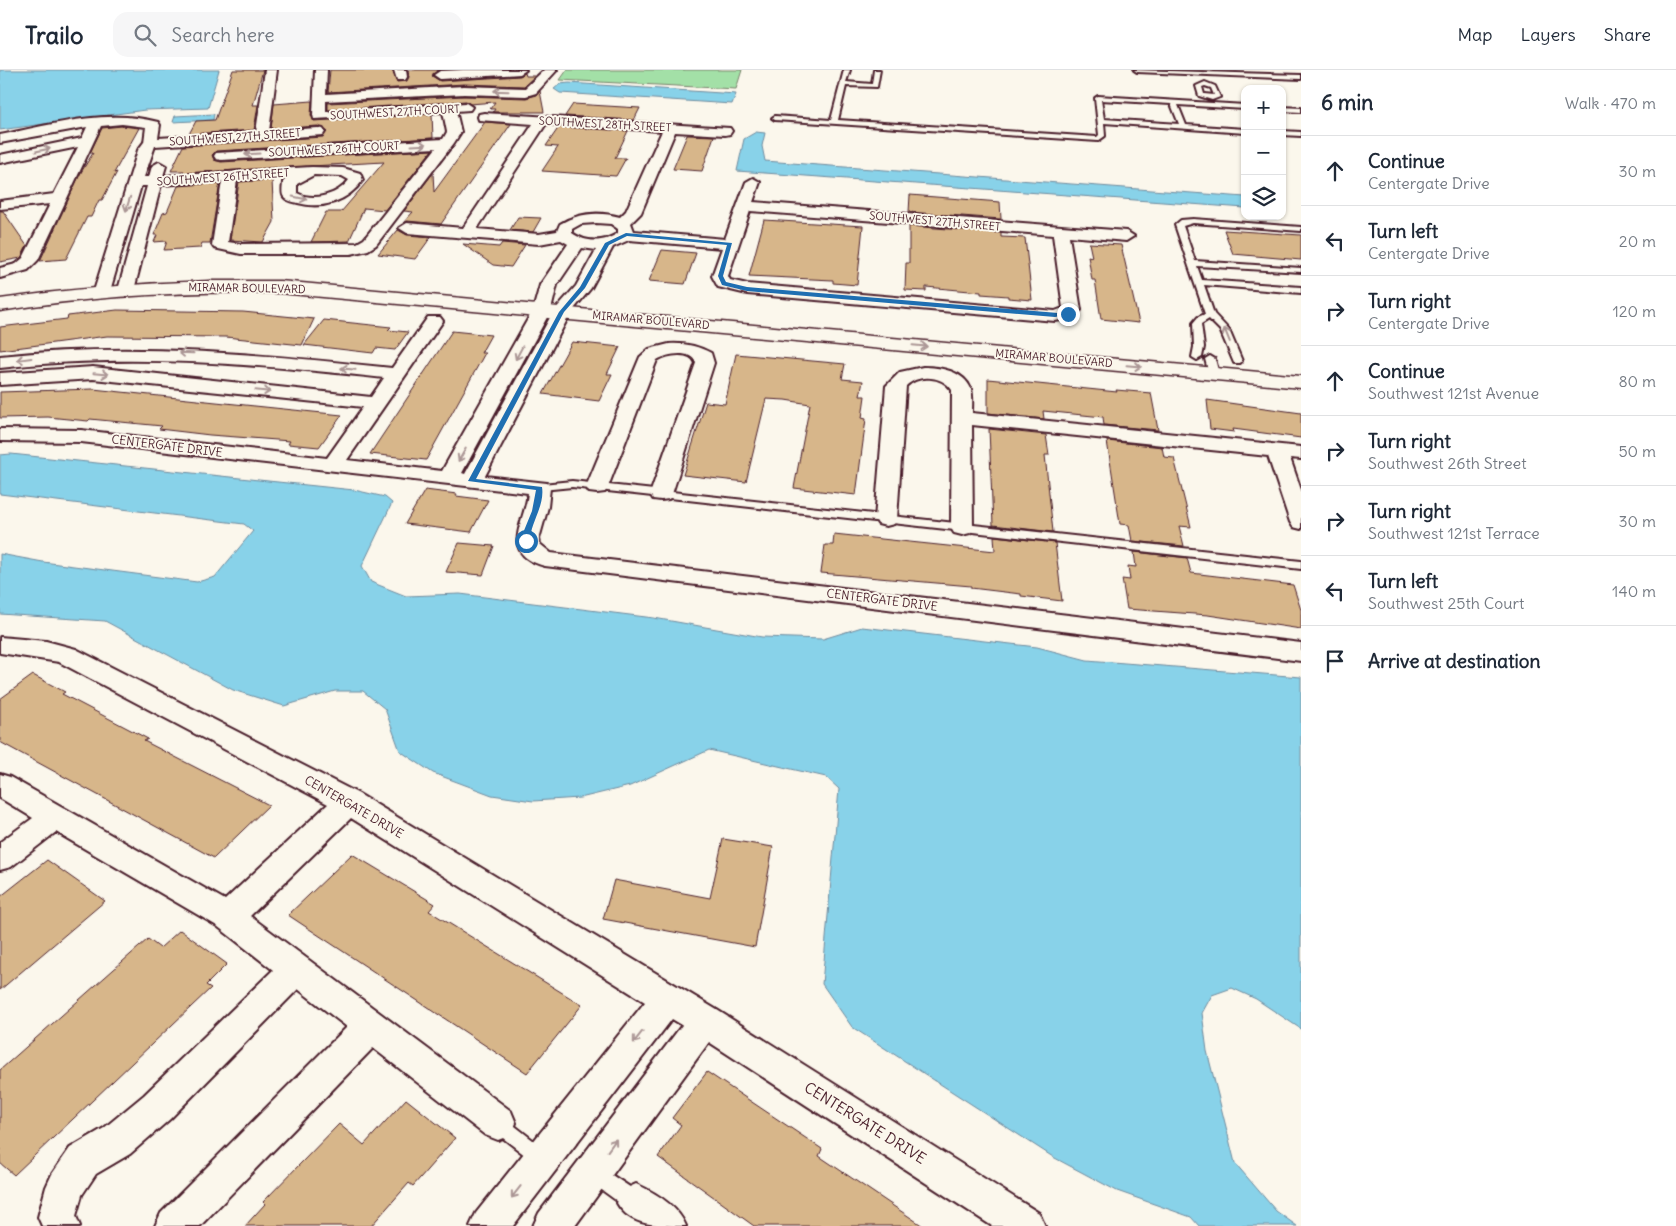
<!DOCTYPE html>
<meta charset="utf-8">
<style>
:root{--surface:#fff;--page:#f6f6f7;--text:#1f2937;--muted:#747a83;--line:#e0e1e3}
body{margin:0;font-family:Delius,sans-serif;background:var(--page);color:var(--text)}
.controls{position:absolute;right:15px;top:15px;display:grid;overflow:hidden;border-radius:10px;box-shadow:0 1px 4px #0004}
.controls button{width:45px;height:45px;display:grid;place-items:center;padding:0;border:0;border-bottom:1px solid var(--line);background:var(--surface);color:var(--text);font:25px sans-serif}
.stop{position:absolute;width:15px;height:15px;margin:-11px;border:4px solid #1f6fb2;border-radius:50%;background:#fff}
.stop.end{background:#1f6fb2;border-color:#fff;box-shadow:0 1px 5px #0008}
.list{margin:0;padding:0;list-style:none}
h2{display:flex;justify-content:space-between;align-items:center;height:65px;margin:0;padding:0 20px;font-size:21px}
h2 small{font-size:16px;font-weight:400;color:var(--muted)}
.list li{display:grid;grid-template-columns:32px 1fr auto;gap:15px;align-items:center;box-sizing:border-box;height:70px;padding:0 20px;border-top:1px solid var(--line)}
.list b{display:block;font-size:19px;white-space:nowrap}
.list p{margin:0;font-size:16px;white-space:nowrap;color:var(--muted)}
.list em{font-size:16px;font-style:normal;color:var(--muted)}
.icon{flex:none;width:28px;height:28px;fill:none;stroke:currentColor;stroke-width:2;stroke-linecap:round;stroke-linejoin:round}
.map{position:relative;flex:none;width:1301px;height:1156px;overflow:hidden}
header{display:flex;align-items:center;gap:30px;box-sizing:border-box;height:70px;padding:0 25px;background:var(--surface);border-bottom:1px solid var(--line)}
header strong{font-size:24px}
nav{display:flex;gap:28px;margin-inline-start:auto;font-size:18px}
.search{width:350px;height:45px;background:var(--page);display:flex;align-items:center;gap:12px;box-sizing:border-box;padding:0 18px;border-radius:15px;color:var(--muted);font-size:19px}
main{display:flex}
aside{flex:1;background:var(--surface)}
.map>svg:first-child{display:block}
</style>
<header>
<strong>Trailo</strong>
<div class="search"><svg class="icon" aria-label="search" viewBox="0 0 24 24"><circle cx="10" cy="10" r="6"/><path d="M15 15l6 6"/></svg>Search here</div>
<nav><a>Map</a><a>Layers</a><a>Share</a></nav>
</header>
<main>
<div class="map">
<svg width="1301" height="1156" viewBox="0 0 1301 1156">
<rect width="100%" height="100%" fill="#fbf7ec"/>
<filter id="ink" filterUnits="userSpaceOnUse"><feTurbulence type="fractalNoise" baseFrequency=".02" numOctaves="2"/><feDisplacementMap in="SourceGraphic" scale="10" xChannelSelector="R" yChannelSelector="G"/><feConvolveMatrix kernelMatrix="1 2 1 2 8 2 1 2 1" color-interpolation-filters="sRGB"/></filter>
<g filter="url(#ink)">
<path fill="#a3e0a7" stroke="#768069" d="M567 0H742L736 19 560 10Z"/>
<path fill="#88d2e9" stroke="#6f8a9d" d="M0 0H219L208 38 145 40 0 60Z
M569 13 736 24 732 34 560 23 554 19 560 14Z
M214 44 213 50 173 52 175 46Z
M756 62 765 63 762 76 765 91 1245 127V138L737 101 744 69Z
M11 384 354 420 385 427 392 433 362 496 371 512 406 526 460 524 654 548 762 567 823 569 862 557 1037 577 1087 590 1301 607V959L1256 929 1232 918 1212 925 1202 943 1207 981 1235 1093 1276 1141 1297 1156H1199L1191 1147 1117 1121 1053 1087 852 957 822 914 839 719 826 707 709 680 630 716 580 728 533 731 492 725 433 703 400 681 385 639 363 621H335L284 636 233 620 105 551 0 544V484L43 492 197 512 215 507 253 461 244 454 0 424V385Z"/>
<path fill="#d7b68a" stroke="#4a1f2b" d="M233 0H263L253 35H258L254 60 189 64 196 51 215 50Z
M330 0H392L397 12 407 11 409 7 408 0H438L432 6 440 11 520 6 525 3 526 6H535L524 16 464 14 328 22Z
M540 21 544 42H493L495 39H490L495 32 470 34 466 31 328 40V33L464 26 526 28 537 25Z
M312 31 311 45 314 51 432 44 433 68 216 81 212 85 214 90 221 92 432 80 385 140 364 138 349 171 311 172 326 142H341L384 92 183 103 184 101H171L183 76 323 67 327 61 318 56 271 59 274 34Z
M573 34 640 38 634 50 565 46Z
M485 52 511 54 441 154 407 151 403 153 413 142 404 141 433 103 434 122Z
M122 56 139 58 114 103 117 102 102 130H99L91 147H87L66 189 40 191 80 104 93 83H90L102 58Z
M559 57 628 61 615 88H626L616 106 542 101 558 77 546 76Z
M687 65 714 66 702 101 673 99Z
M272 110 274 152 263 172 230 170 239 112Z
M220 113 210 173H202L200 178 164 180 167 171 154 172 157 165H154L163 143 167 142 178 116Z
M910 125 1000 132 1001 149 909 142Z
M0 141H3L27 176 21 188 0 192Z
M518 147 541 148 533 162 510 160Z
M764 150 863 156 857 215 833 213V210L749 206Z
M909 156 1001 163V167L1025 168 1032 230 1008 228V226L981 224V222L926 217V221L905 220 906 193H909Z
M398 160 407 165 431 167 415 189 378 184Z
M1224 160 1301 165V190L1233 184Z
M502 173 525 175 511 197 493 195 463 174 499 177Z
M1089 173 1121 175 1139 253 1101 249 1095 210H1092L1088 186 1092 187Z
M662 180 696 183 685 214 649 211Z
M117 240 243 242 314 249 302 275 226 267 107 266 0 280V257L67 249 68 246Z
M324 250 391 257 388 260 408 262 395 280 376 278 373 283 304 275Z
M452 261 491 265 481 283H485L426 390 370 384Z
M572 272 620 277 607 304H612L599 331 543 324Z
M736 284 845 294 842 309 863 311 860 326H865L862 348 866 349 856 425 794 418 810 334 785 330 766 329 746 412 683 405 706 332 725 334Z
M988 309 1117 322 1116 320 1151 323 1158 360 1104 355 1103 347 1043 341 1044 349 988 343Z
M93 319 216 332 342 345 319 377 288 374 290 371 210 365 159 359 162 356 90 349 88 351 48 347 0 348V322Z
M1207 330 1301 343V368L1233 359 1234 362 1210 359Z
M989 359 1046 365 1049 385H1045L1053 462 993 455Z
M1107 371 1162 377 1164 387 1174 388 1191 457 1179 456 1184 476 1132 471 1129 455 1120 454Z
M425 420 457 424 456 426 488 430 471 462 405 454Z
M834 464 995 481 994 466 1055 473 1062 531 1021 526V524L971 518V516L821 503 825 475H833Z
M459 473 494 476 483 505 446 502Z
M1134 482 1187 488 1191 503 1293 515 1301 540V559L1208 545 1127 539 1122 509 1130 510 1128 496 1136 497Z
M33 605 65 622 62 624 148 669 144 671 269 735 214 788 0 672V629Z
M723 769 773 777 755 877 603 849 614 810 710 828Z
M352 784 435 834 429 841 582 935 527 1003 288 845Z
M47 790 105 831 0 920V827Z
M180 860 227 894 206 915 211 918 14 1105 0 1093V1000L148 869 160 878Z
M707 1002 822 1079 819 1086 923 1156H754L658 1087 681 1055 672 1048Z
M406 1029 455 1068 413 1116 409 1113 371 1156H245L265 1134 263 1132 339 1054 364 1075Z"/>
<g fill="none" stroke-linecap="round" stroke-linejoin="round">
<defs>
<path id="lane" d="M844 0H850L846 12 872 14 874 0H880L877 17 846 16 838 50 1097 67 1099 65 1095 28 1098 26 1245 35V39L1178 35 1186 55 1245 59V63L1104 53 1105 66 1098 71 775 50 772 48 775 46 831 50ZM1101 30 1171 34 1179 54 1104 49Z
M1134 0 1301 5V9L1137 2Z
M1205 12 1215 16 1220 27 1212 30 1199 26 1196 16ZM1205 16 1211 18 1214 25 1204 24 1202 17Z
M1282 37 1301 38V42L1282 41Z
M1282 61 1301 62V66L1282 65Z
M1193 149 1301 157V161L1193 153 1183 156 1195 191 1301 198V202L1197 196 1202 210 1301 217V223L1204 215 1214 244 1229 260 1242 291 1240 293H1234L1220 260 1209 249 1201 254 1204 277 1202 287 1197 290 1192 287 1194 277 1193 253 1198 247 1205 244 1175 155 1181 150Z
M1210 286 1215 289 1219 304 1217 306H1211L1209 304 1205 289Z
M572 411 1301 491V499L572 417 532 421 527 418 532 415Z
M500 1046 506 1049 547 1081 550 1087 547 1093 541 1096 535 1093 494 1061 491 1055 494 1049Z
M595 1094 642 1125 644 1132 642 1139 635 1141 628 1139 588 1110 586 1103 588 1096Z"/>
<path id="street" d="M265 0H277L269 61 318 58 323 59 325 62 323 65 155 76 144 107H149L152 96 159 92 166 96 163 106 312 97 343 98 360 103 363 110C348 131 323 140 298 133 294 132 287 131 284 127 281 124 283 116 283 112L288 107 237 110 228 172 241 174 357 173 364 169 436 78 221 90 216 89 214 86 216 83 443 69 447 62 443 42 314 49 313 45 315 0H327L326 24 464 16 525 18 544 0H557L536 23 526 26 464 24 326 31V42L466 33 472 37 470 40 456 41 461 62 454 73 376 175 368 180 351 184H241L214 178 212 175 222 111 161 115 134 220 132 224H120L118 220 147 116H141L110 221 108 225H96L94 221 138 80 144 72 146 57 122 54 101 56 38 190 28 200 0 208V198L16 194 23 188 50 134 0 139V131L54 124 78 77 0 93V85L82 68 87 57 0 73V65C50 55 107 38 158 52L160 55 158 68 256 62ZM314 105 342 106 349 110C338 125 314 132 297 123V114Z
M394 0H406L407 7 405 10H397Z
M463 0H526L520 4 440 9 434 5 440 1Z
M484 43 730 58 732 61 730 64 725 65 675 62 641 143 631 153 634 161 725 169 746 112 753 108 760 112 753 132 1126 161 1134 166 1126 171 1069 166 1081 240 1073 248 1055 251 747 224 718 217 712 206 722 178 629 170 613 177 591 218 570 244 485 406 547 413 550 418 548 437 539 469 540 474 551 483 1301 573V591L545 496C498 484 525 453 528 423L81 372 0 371V359L81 360 327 388 363 337 93 309 0 315V303L93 297 371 327 384 308C255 294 130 283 0 298V286C132 272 261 284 392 298L428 247H440L443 251 347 390 442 401 533 240 540 215 568 174 561 170 539 174 407 163 399 158 407 153 463 158 533 54 479 50 478 47 479 44ZM546 54 662 61 626 141 620 147C599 141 578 143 560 154L557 161 539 164 477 159ZM750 141 1053 165 1063 238 1055 241 747 214 730 210 728 206ZM596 153 611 154 618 159V163C604 173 586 173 572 163V159L581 154ZM582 178 596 180 576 216 553 242 465 404 462 403 551 240 557 215Z
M669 274C684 273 698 276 711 283L714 293 672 424 669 429 661 430 653 429 650 424 696 293C691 279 667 284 657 290L608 417 605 422 597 423 589 422 586 417 640 287 649 279Z
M923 297C940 297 964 301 971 319 973 326 972 336 972 343L1301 377V389L1290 388 1301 420V459L1293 457 1290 452 1268 386 972 355 973 458 970 463 962 465 954 463 951 458 952 320C942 305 918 304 906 316L897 449 894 454 886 456 878 454 875 449 886 316 900 302Z
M0 567 46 571 76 579 359 724 717 940 1039 1143 1045 1156H992L709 972 575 1156H533L539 1143 682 955 672 949 513 1156H470L476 1143 645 932 351 748 250 846 511 1041 516 1053 511 1065 498 1070 485 1065 373 978 200 1156H155L161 1143 347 957 298 919 170 1049 130 1084 96 1104 82 1125 76 1146 80 1156H42L38 1147 46 1117 52 1104 70 1078 104 1058 144 1025 273 900 217 856 56 762 11 797 0 800V772L33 748 0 728V704L10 707 225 830 328 734 59 592 0 583Z
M636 1114C656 1123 678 1136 686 1156 657 1156 630 1156 617 1133L623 1120Z"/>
<path id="secondary" d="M210 211H280L1301 306V318L280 223C186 221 93 226 0 241V229C70 219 139 213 210 211Z"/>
</defs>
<use href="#lane" stroke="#4a1f2b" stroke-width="4"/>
<use href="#street" stroke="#4a1f2b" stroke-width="4"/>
<use href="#secondary" stroke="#4a1f2b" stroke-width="3"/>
<use href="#lane" fill="#fbf7ec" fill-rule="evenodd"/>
<use href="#street" fill="#fbf7ec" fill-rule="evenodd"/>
<use href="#secondary" fill="#fbf7ec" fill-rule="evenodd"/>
</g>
<defs><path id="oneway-shaft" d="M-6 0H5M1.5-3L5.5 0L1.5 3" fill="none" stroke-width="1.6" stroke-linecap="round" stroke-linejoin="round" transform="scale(1.25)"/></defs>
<g stroke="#ab9695">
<use href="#oneway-shaft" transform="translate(501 21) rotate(-178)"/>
<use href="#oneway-shaft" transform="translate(419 75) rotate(-3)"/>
<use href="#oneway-shaft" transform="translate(43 80) rotate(-12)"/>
<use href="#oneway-shaft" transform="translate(252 84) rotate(177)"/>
<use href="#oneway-shaft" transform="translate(300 128) rotate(12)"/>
<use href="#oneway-shaft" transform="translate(128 134) rotate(107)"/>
<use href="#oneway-shaft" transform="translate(1227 265) rotate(-112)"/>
<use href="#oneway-shaft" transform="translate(920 276) rotate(5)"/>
<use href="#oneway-shaft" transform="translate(186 283) rotate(-178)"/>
<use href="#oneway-shaft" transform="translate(519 283) rotate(118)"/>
<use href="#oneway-shaft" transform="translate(24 289) rotate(172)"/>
<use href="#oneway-shaft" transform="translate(1134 296) rotate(5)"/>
<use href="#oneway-shaft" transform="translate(348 299) rotate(-174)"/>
<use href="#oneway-shaft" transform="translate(101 304) rotate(5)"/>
<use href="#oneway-shaft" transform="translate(263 321) rotate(6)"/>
<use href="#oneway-shaft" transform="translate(462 385) rotate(120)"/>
<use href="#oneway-shaft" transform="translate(638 967) rotate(128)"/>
<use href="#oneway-shaft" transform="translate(612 1075) rotate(-54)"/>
<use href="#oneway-shaft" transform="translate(516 1122) rotate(128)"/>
</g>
</g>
<path fill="#1f6fb2" d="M626 163 732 173 723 206 726 212 747 217 1070 244 1055 247 747 221 722 215 718 206 727 175 627 166 609 175 585 218 564 242 476 409 542 417C545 436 530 453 530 471L524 473 523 463 532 441 536 420 468 411 559 242 580 217 605 173Z"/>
<g text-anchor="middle" stroke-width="4" stroke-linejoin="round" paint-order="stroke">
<g font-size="11" fill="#4a1f2b" stroke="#fbf7ec">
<text transform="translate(395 42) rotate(-3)" y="4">SOUTHWEST 27TH COURT</text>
<text transform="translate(605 54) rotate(3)" y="4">SOUTHWEST 28TH STREET</text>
<text transform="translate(235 67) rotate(-4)" y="4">SOUTHWEST 27TH STREET</text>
<text transform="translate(334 79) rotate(-3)" y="4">SOUTHWEST 26TH COURT</text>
<text transform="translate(223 107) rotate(-4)" y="4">SOUTHWEST 26TH STREET</text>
<text transform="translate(935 151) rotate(5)" y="4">SOUTHWEST 27TH STREET</text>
<text transform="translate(247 218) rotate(1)" y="4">MIRAMAR BOULEVARD</text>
<text transform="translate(651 250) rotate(5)" y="4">MIRAMAR BOULEVARD</text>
<text transform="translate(1054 288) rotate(5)" y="4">MIRAMAR BOULEVARD</text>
</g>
<g font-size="12" fill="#4a1f2b" stroke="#fbf7ec">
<text transform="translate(167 376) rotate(7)" y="4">CENTERGATE DRIVE</text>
<text transform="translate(882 530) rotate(7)" y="4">CENTERGATE DRIVE</text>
<text transform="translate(354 737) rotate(30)" y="4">CENTERGATE DRIVE</text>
</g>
<g font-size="15" fill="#4a1f2b" stroke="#fbf7ec">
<text transform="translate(865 1053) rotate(32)" y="5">CENTERGATE DRIVE</text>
</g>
</g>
</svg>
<div class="controls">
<button>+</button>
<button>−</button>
<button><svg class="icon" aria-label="layers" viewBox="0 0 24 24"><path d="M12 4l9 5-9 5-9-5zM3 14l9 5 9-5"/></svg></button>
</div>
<div class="stop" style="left:526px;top:471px"></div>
<div class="stop end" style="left:1068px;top:244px"></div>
</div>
<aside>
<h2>6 min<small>Walk · 470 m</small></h2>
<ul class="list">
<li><svg class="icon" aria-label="ahead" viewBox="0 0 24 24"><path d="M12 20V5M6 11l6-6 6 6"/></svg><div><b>Continue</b><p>Centergate Drive</p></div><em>30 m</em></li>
<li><svg class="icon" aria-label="left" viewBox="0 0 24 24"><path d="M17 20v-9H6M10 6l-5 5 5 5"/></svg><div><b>Turn left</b><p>Centergate Drive</p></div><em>20 m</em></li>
<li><svg class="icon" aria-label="right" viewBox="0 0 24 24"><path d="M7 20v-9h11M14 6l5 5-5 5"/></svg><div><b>Turn right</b><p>Centergate Drive</p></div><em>120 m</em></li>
<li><svg class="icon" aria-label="ahead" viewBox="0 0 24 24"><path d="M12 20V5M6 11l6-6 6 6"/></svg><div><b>Continue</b><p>Southwest 121st Avenue</p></div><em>80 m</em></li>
<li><svg class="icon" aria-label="right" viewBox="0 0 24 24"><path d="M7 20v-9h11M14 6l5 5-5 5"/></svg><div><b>Turn right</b><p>Southwest 26th Street</p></div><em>50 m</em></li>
<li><svg class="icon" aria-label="right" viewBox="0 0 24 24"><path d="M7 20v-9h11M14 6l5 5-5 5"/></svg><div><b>Turn right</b><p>Southwest 121st Terrace</p></div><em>30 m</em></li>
<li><svg class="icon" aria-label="left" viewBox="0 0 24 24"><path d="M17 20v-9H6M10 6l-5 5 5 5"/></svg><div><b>Turn left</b><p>Southwest 25th Court</p></div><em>140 m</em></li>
<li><svg class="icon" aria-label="arrive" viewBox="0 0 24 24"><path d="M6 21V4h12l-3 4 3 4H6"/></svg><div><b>Arrive at destination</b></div></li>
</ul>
</aside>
</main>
